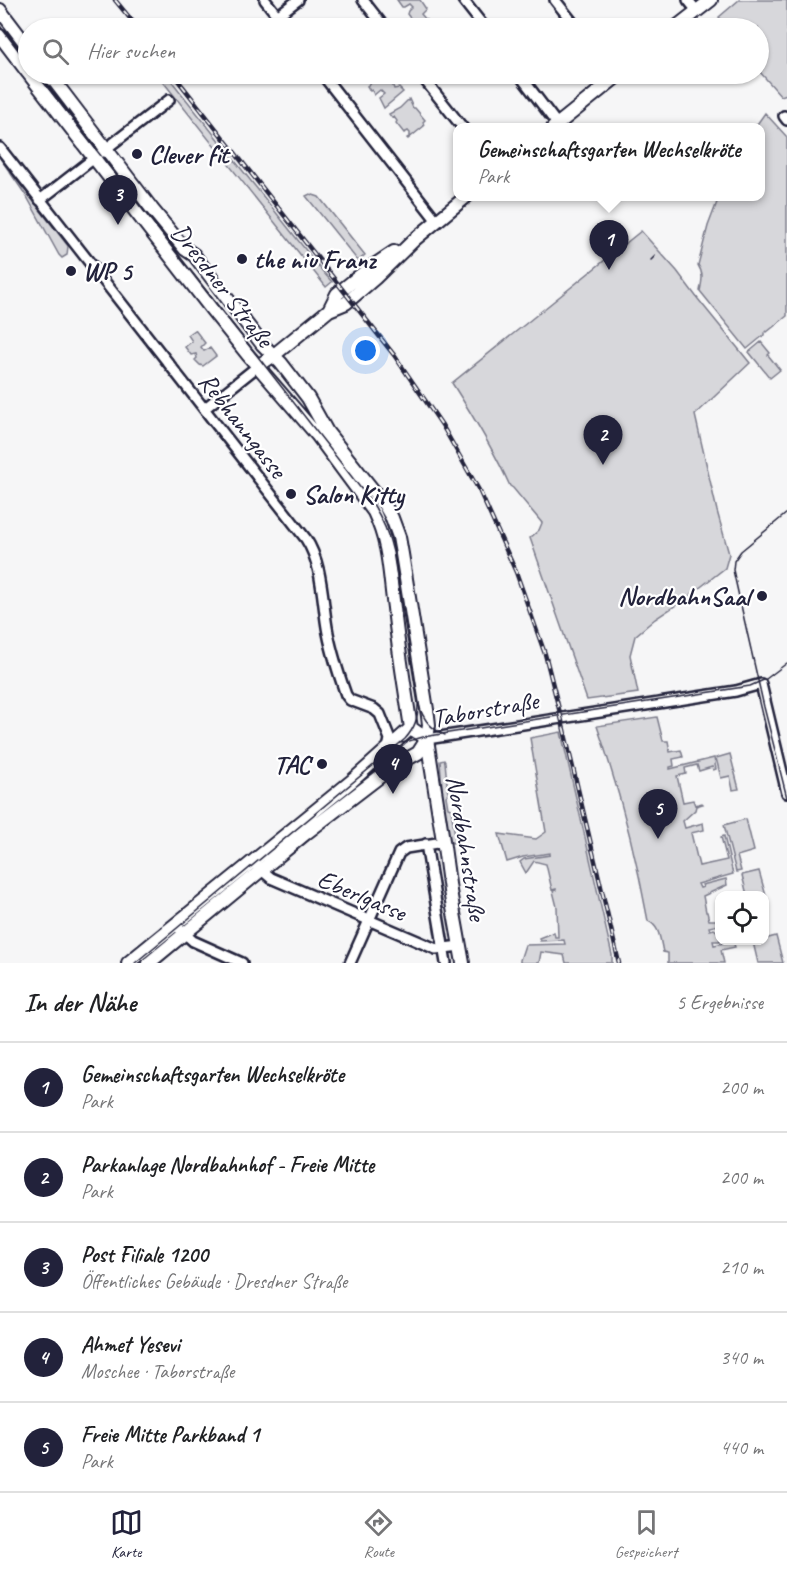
<!DOCTYPE html>
<html lang="de">
<meta charset="utf-8">
<style>
:root{--surface:#fff;--page:#f2f2f2;--text:#202124;--muted:#757577;--line:#e0e0e0;--accent:#22223b}
body{margin:0;font-family:Caveat,sans-serif;background:var(--page);color:var(--text)}
.controls{position:absolute;right:18px;bottom:18px;display:grid;overflow:hidden;border-radius:12px;box-shadow:0 2px 4px #0004}
.controls button{width:54px;height:54px;display:grid;place-items:center;padding:0;border:0;border-bottom:2px solid var(--line);background:var(--surface);color:var(--text);font:30px sans-serif}
.you{position:absolute;left:366px;top:351px;width:21px;height:21px;margin:-15px;border:4px solid #fff;border-radius:50%;background:#1a73e8;box-shadow:0 0 0 9px #1a73e833}
.badge{display:grid;place-items:center;width:39px;height:39px;border-radius:50%;background:var(--accent);color:#fff;font-size:20px;font-weight:700}
.pin{position:absolute;translate:-50% -50px;filter:drop-shadow(0 2px 3px #0008)}
.pin::after{content:'';position:absolute;top:32px;width:21px;height:18px;background:inherit;clip-path:polygon(0 0,100% 0,50% 100%)}
.popup{position:absolute;left:453px;top:123px;width:312px;height:78px;box-sizing:border-box;display:grid;place-content:center;border-radius:12px;background:var(--surface);filter:drop-shadow(0 2px 4px #0005);font-size:20px;white-space:nowrap;color:var(--muted)}
.popup b{font-size:22px;color:var(--text)}
.popup::after{content:'';position:absolute;left:50%;top:100%;margin-left:-12px;border:12px solid transparent;border-top-color:var(--surface)}
.list{margin:0;padding:0;list-style:none}
h2{display:flex;justify-content:space-between;align-items:center;height:78px;margin:0;padding:0 24px;font-size:26px}
h2 small{font-size:20px;font-weight:400;color:var(--muted)}
.list li{display:grid;grid-template-columns:39px 1fr auto;gap:18px;align-items:center;box-sizing:border-box;height:90px;padding:0 24px;border-top:2px solid var(--line)}
.list b{display:block;font-size:22px;white-space:nowrap}
.list p{margin:0;font-size:20px;white-space:nowrap;color:var(--muted)}
.list em{font-size:20px;font-style:normal;color:var(--muted)}
.icon{flex:none;width:33px;height:33px;fill:none;stroke:currentColor;stroke-width:2;stroke-linecap:round;stroke-linejoin:round}
.map{position:relative;flex:none;width:787px;height:963px;overflow:hidden}
.search{position:absolute;background:var(--surface);box-shadow:0 2px 4px #0004;left:18px;right:18px;top:18px;height:66px;display:flex;align-items:center;gap:15px;box-sizing:border-box;padding:0 21px;border-radius:33px;color:var(--muted);font-size:22px}
.sheet{height:528px;background:var(--surface)}
nav{display:flex;justify-content:space-around;align-items:center;box-sizing:border-box;height:84px;border-top:2px solid var(--line);background:var(--surface);font-size:16px;color:var(--muted)}
nav a{display:grid;justify-items:center;gap:3px}
nav .on{color:var(--accent)}
.map>svg:first-child{display:block}
</style>
<div class="map">
<svg width="787" height="963" viewBox="0 0 787 963">
<rect width="100%" height="100%" fill="#f6f6f7"/>
<filter id="ink" filterUnits="userSpaceOnUse"><feTurbulence type="fractalNoise" baseFrequency=".0167" numOctaves="2"/><feDisplacementMap in="SourceGraphic" scale="12" xChannelSelector="R" yChannelSelector="G"/><feConvolveMatrix kernelMatrix="1 2 1 2 8 2 1 2 1" color-interpolation-filters="sRGB"/></filter>
<g filter="url(#ink)">
<path fill="#d7d7db" stroke="#7c7c8b" stroke-width="1.5" d="M397 0H420L426 9 421 14 433 28H426L427 27 423 24 420 27 416 26 407 14 408 11 412 7 409 4 404 7H402Z
M739 0H787V94L781 96 759 71 758 28H724L717 21 720 18 719 17Z
M157 74H166L324 273 332 282 326 287Z
M378 77 383 83 391 77 394 82 393 86 394 89 399 88 403 92 384 108 379 98 384 94 380 90 374 95 372 90 370 91 367 86Z
M409 99 413 108H415L425 120 423 122 424 126 408 139 407 138 410 136V133L408 131 404 133 396 123 397 121 394 117 392 118 389 114 400 108Z
M765 113 787 137V316L767 332 766 331 764 333V335L747 349 700 291C702 281 704 274 698 265L708 226 719 197 760 196V128L755 127Z
M0 158 68 246 67 255 62 258 59 255 27 197Z
M310 194 319 197 365 255 358 261 306 196Z
M641 231 677 271 698 299 750 363 695 415 717 511 729 554 725 568 684 600 655 619 635 636 630 655 638 693 587 700 530 538 539 530 542 523 513 488 510 486C494 450 473 416 452 383Z
M195 330 205 343 201 347 204 351 210 348 216 356 203 366 200 365 195 360 197 358 196 354 191 355 185 347 192 341 188 335Z
M761 342 770 353 768 355 780 370 770 378 749 352Z
M657 717 663 741H668L670 752 681 750 683 757 673 759 674 766 670 767V769L714 758 716 769 713 770 712 767 699 771 697 765 685 768 686 774 677 776 683 802 693 800 695 805 702 803 703 804 696 806 695 810 683 821 685 828 703 823 704 830 691 833 699 866 727 860 721 837 724 836 733 874 698 884 700 888 703 887 702 885 726 879 727 885 703 896 706 912H707L709 920H719V925L709 927 710 930 714 929 719 933 720 941H713L714 945 733 941 735 947 721 950 724 963H668V953L663 952C660 940 660 926 648 921 636 855 619 789 597 726Z
M561 732 612 955V963H566L564 955 541 952 539 963H520V960L525 945 565 944 564 940 540 941 539 938 554 932 555 937H558L557 907 553 891 556 890V889L552 890 546 864 534 861 526 873 520 862 524 859 550 855V853L523 857 507 862 499 834 536 839 546 832 530 738Z
M730 754 739 789 733 790 730 776 721 778 716 758Z
M444 760 445 762 448 794 446 796 448 808 451 809 456 842 452 843 450 841 443 800 440 761Z
M746 819 754 851 737 856 741 871 736 872 724 825Z
M759 871 766 896 747 895 742 875Z
M776 936 783 963H758L753 942 764 940 765 939Z"/>
<g fill="none" stroke-linecap="round" stroke-linejoin="round">
<defs>
<path id="minor" d="M265 0 287 28
M363 0 385 28
M463 0 485 28
M555 0 577 28
M688 0 697 11
M277 16 298 0
M322 74 437 221
M420 74 463 128
M519 74 557 124
M784 116 787 120
M0 148 306 539C323 565 322 602 328 633 332 653 339 675 346 695L350 700 374 709 380 714 390 739 388 749
M40 200 169 100
M204 409 258 366
M427 739 736 691 761 684 787 793
M426 844 446 963
M257 866 271 878 436 949 460 946
M175 925 193 941 242 963
M350 963 399 853 406 848 443 842"/>
<path id="secondary" d="M0 10 28 47
M675 28 711 0
M0 36 28 73
M29 74 212 310 248 355 317 435 374 512C390 546 389 572 394 608 398 648 405 688 411 728L427 739
M49 74 152 209 185 249 194 255 262 344 281 363 308 398 327 432 384 504 392 518 399 537 402 554 428 716 429 725 427 739 444 847 450 891 463 963
M553 128 620 74
M329 310 337 294 367 270 394 252
M258 366 274 355 329 310 346 303 375 278 414 240 467 196
M128 963 353 780 411 728
M149 963 305 834 391 768 418 753 427 739"/>
</defs>
<use href="#minor" stroke="#22223b" stroke-width="14"/>
<use href="#secondary" stroke="#22223b" stroke-width="16"/>
<use href="#minor" stroke="#fff" stroke-width="9"/>
<use href="#secondary" stroke="#fff" stroke-width="12"/>
<path stroke="#22223b" stroke-width="1.5" d="M0 26 28 63
M37 74 373 504C383 520 389 534 393 552L418 704C418 718 415 728 405 739L135 963
M651 260 655 256
M787 513 741 551 734 561 733 570 764 707 787 798
M419 705C423 720 431 729 445 735
M402 743 423 737 750 686 766 679 787 663"/>
<defs>
<path id="rail" d="M115 0 138 28
M173 74 394 355 442 425 480 492 516 572 545 654 561 717 619 963"/>
</defs>
<use href="#rail" stroke="#22223b" stroke-width="4.5"/>
<use href="#rail" stroke="#fff" stroke-width="2" stroke-dasharray="7" stroke-linecap="butt"/>
</g>
</g>
<g fill="#22223b" stroke="#fff" stroke-width="2">
<circle cx="137" cy="154" r="6"/>
<circle cx="242" cy="259" r="6"/>
<circle cx="71" cy="271" r="6"/>
<circle cx="291" cy="494" r="6"/>
<circle cx="762" cy="596" r="6"/>
<circle cx="322" cy="764" r="6"/>
</g>
<g text-anchor="middle" stroke-width="4.5" stroke-linejoin="round" paint-order="stroke">
<g font-size="26" font-weight="bold" fill="#22223b" stroke="#fff" text-anchor="start">
<text x="149" y="163">Clever fit</text>
<text x="254" y="268">the niu Franz</text>
<text x="83" y="280">WP 5</text>
<text x="303" y="503">Salon Kitty</text>
<text x="750" y="605" text-anchor="end">NordbahnSaal</text>
<text x="310" y="773" text-anchor="end">TAC</text>
</g>
<g font-size="26" fill="#22223b" stroke="#fff">
<text transform="translate(223 285) rotate(52)" y="9">Dresdner Straße</text>
<text transform="translate(243 425) rotate(52)" y="9">Rebhanngasse</text>
<text transform="translate(485 709) rotate(-10)" y="9">Taborstraße</text>
<text transform="translate(467 848) rotate(81)" y="9">Nordbahnstraße</text>
<text transform="translate(362 895) rotate(23)" y="9">Eberlgasse</text>
</g>
</g>
</svg>
<div class="controls">
<button><svg class="icon" aria-label="locate" viewBox="0 0 24 24"><circle cx="12" cy="12" r="6"/><path d="M12 2v4M12 18v4M2 12h4M18 12h4"/></svg></button>
</div>
<div class="you"></div>
<div class="pin badge" style="left:609px;top:270px">1</div>
<div class="popup"><b>Gemeinschaftsgarten Wechselkröte</b>Park</div>
<div class="pin badge" style="left:603px;top:465px">2</div>
<div class="pin badge" style="left:118px;top:225px">3</div>
<div class="pin badge" style="left:393px;top:794px">4</div>
<div class="pin badge" style="left:658px;top:839px">5</div>
<div class="search"><svg class="icon" aria-label="search" viewBox="0 0 24 24"><circle cx="10" cy="10" r="6"/><path d="M15 15l6 6"/></svg>Hier suchen</div>
</div>
<section class="sheet">
<h2>In der Nähe<small>5 Ergebnisse</small></h2>
<ul class="list">
<li><span class="badge">1</span><div><b>Gemeinschaftsgarten Wechselkröte</b><p>Park</p></div><em>200 m</em></li>
<li><span class="badge">2</span><div><b>Parkanlage Nordbahnhof - Freie Mitte</b><p>Park</p></div><em>200 m</em></li>
<li><span class="badge">3</span><div><b>Post Filiale 1200</b><p>Öffentliches Gebäude · Dresdner Straße</p></div><em>210 m</em></li>
<li><span class="badge">4</span><div><b>Ahmet Yesevi</b><p>Moschee · Taborstraße</p></div><em>340 m</em></li>
<li><span class="badge">5</span><div><b>Freie Mitte Parkband 1</b><p>Park</p></div><em>440 m</em></li>
</ul>
</section>
<nav>
<a class="on"><svg class="icon" aria-label="map" viewBox="0 0 24 24"><path d="M3 6l6-2 6 2 6-2v14l-6 2-6-2-6 2zM9 4v14M15 6v14"/></svg>Karte</a>
<a><svg class="icon" aria-label="directions" viewBox="0 0 24 24"><path d="M12 3l9 9-9 9-9-9zM9 14v-3h6M13 9l2 2-2 2"/></svg>Route</a>
<a><svg class="icon" aria-label="saved" viewBox="0 0 24 24"><path d="M7 4h10v16l-5-4-5 4z"/></svg>Gespeichert</a>
</nav>
